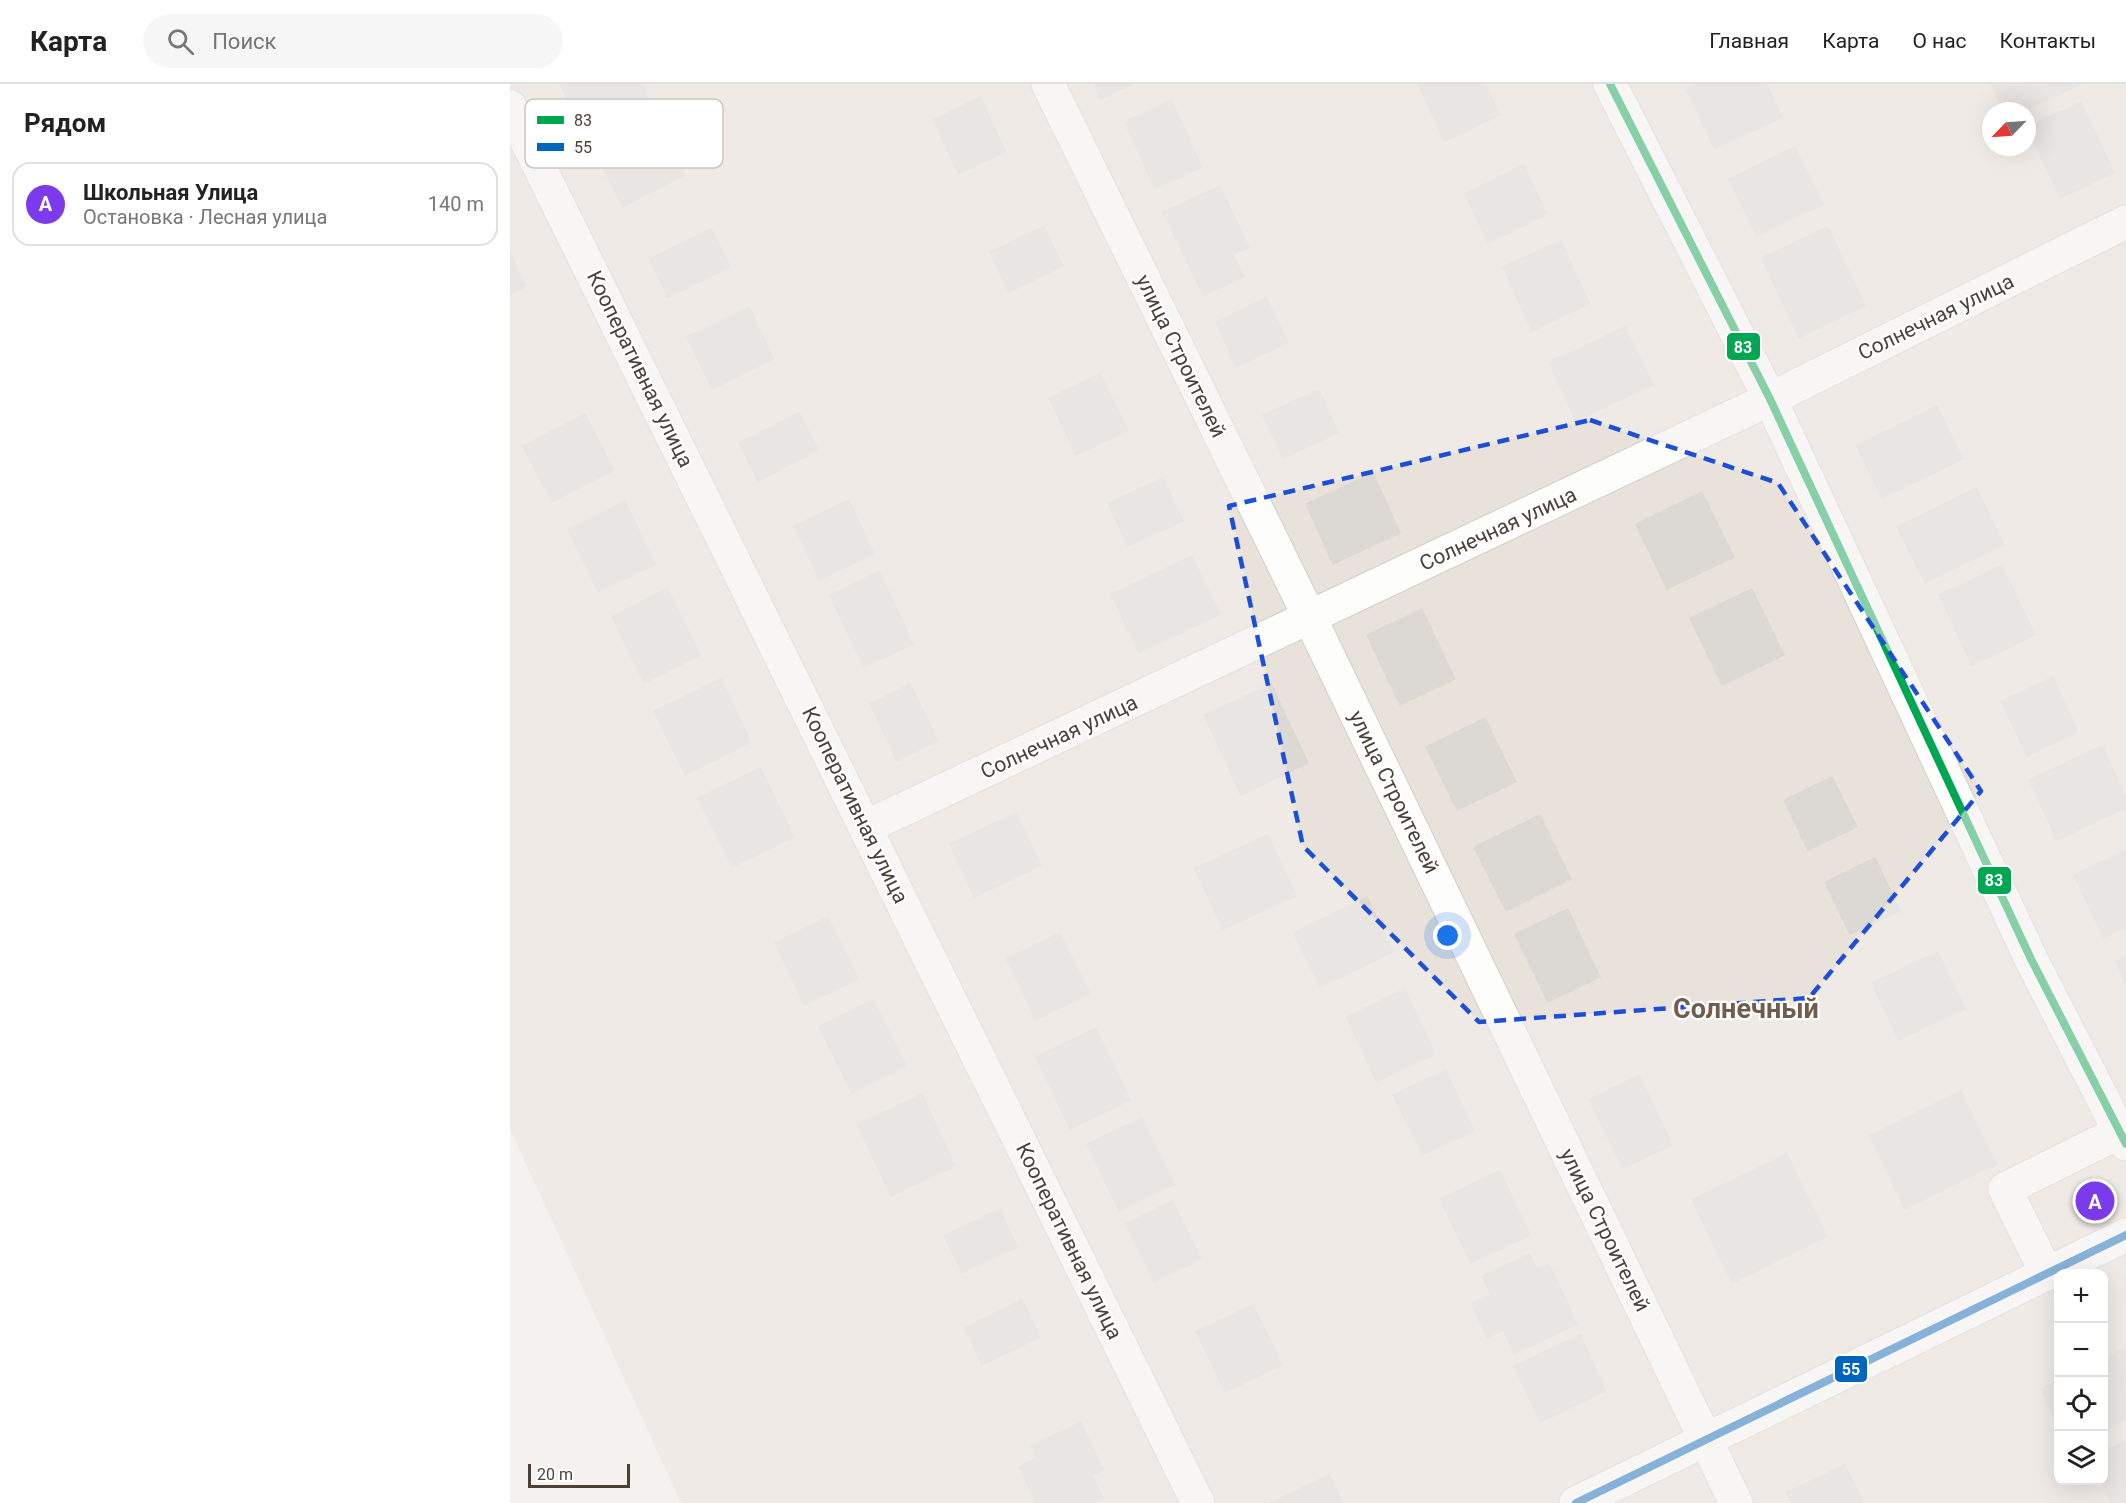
<!DOCTYPE html>
<html lang="ru">
<meta charset="utf-8">
<style>
:root{--surface:#fff;--page:#f6f6f6;--text:#222;--muted:#767676;--line:#e0e0e0;--accent:#7c3aed}
body{margin:0;font-family:Roboto,sans-serif;background:var(--page);color:var(--text)}
.controls{position:absolute;right:18px;bottom:18px;display:grid;overflow:hidden;border-radius:12px;box-shadow:0 6px 24px #0002}
.controls button{width:54px;height:54px;display:grid;place-items:center;padding:0;border:0;border-bottom:2px solid var(--line);background:var(--surface);color:var(--text);font:30px sans-serif}
.compass{position:absolute;left:1472px;top:18px;width:54px;height:54px;border-radius:50%;background:var(--surface);box-shadow:0 6px 24px #0002;rotate:245deg}
.scale{position:absolute;left:18px;bottom:15px;width:102px;box-sizing:border-box;padding-left:6px;border:3px solid #4c4137;border-top:0;font-size:16px;line-height:21px;white-space:nowrap;color:#4c4137;-webkit-text-stroke:4px #fff;paint-order:stroke}
.you{position:absolute;left:938px;top:852px;width:21px;height:21px;margin:-15px;border:4px solid #fff;border-radius:50%;background:#1a73e8;box-shadow:0 0 0 9px #1a73e833}
.badge{display:grid;place-items:center;width:39px;height:39px;border-radius:50%;background:var(--accent);color:#fff;font-size:20px;font-weight:700}
.pin{position:absolute;translate:-50% -50%;border:3px solid #fff;box-shadow:0 2px 6px #0006}
.list{margin:0;padding:0;list-style:none}
h2{display:flex;justify-content:space-between;align-items:center;height:78px;margin:0;padding:0 24px;font-size:26px}
h2 small{font-size:20px;font-weight:400;color:var(--muted)}
.list li{display:grid;grid-template-columns:39px 1fr auto;gap:18px;align-items:center;box-sizing:border-box;height:84px;margin:0 12px 12px;padding:0 12px;border:2px solid var(--line);border-radius:18px}
.list b{display:block;font-size:22px;white-space:nowrap}
.list p{margin:0;font-size:20px;white-space:nowrap;color:var(--muted)}
.list em{font-size:20px;font-style:normal;color:var(--muted)}
.icon{flex:none;width:33px;height:33px;fill:none;stroke:currentColor;stroke-width:2;stroke-linecap:round;stroke-linejoin:round}
.map{position:relative;flex:none;width:1616px;height:1419px;overflow:hidden}
header{display:flex;align-items:center;gap:36px;box-sizing:border-box;height:84px;padding:0 30px;background:var(--surface);border-bottom:2px solid var(--line)}
header strong{font-size:28px}
nav{display:flex;gap:33px;margin-inline-start:auto;font-size:21px}
.search{width:420px;height:54px;background:var(--page);display:flex;align-items:center;gap:15px;box-sizing:border-box;padding:0 21px;border-radius:33px;color:var(--muted);font-size:22px}
main{display:flex}
aside{flex:1;background:var(--surface)}
.map>svg:first-child{display:block}
</style>
<header>
<strong>Карта</strong>
<div class="search"><svg class="icon" aria-label="search" viewBox="0 0 24 24"><circle cx="10" cy="10" r="6"/><path d="M15 15l6 6"/></svg>Поиск</div>
<nav><a>Главная</a><a>Карта</a><a>О нас</a><a>Контакты</a></nav>
</header>
<main>
<aside>
<h2>Рядом<small></small></h2>
<ul class="list">
<li><span class="badge">A</span><div><b>Школьная Улица</b><p>Остановка · Лесная улица</p></div><em>140 m</em></li>
</ul>
</aside>
<div class="map">
<svg width="1616" height="1419" viewBox="0 0 1616 1419">
<rect width="100%" height="100%" fill="#f4f1ee"/>
<path fill="#e8e2db" fill-rule="evenodd" d="M0 0H1616V1419H171L0 1045ZM1481 27H1517V63H1481ZM1548 1190H1594V1396H1548Z"/>
<path fill="#dcd8d3" stroke="#dcd8d3" stroke-width="1.5" d="M50 0H132L140 18 73 49Z
M584 0H623L591 15Z
M912 0H975L990 31 934 57 909 1Z
M1188 0H1256L1272 33 1205 65 1176 6Z
M1481 0H1571L1514 27H1494Z
M470 13 496 68 449 90 423 36Z
M661 16 692 83 645 105 615 38Z
M1571 18 1604 89 1550 114 1517 43Z
M146 34 175 91 113 123 84 66Z
M1285 63 1313 120 1247 152 1219 95Z
M1013 81 1037 130 978 159 955 109Z
M710 102 739 163 723 170 734 193 694 212 653 128Z
M534 143 553 182 499 208 480 168Z
M1318 143 1355 222 1289 254 1252 174Z
M201 145 220 183 158 213 140 175Z
M1051 157 1080 220 1022 247 993 183Z
M0 169 16 202 0 210Z
M756 213 778 259 726 283 706 238Z
M239 223 264 275 202 305 177 253Z
M1115 243 1143 301 1066 337 1039 278Z
M590 290 618 347 566 371 539 314Z
M809 306 829 349 773 374 753 331Z
M1427 322 1453 375 1372 414 1346 361Z
M289 329 308 366 248 397 229 359Z
M75 330 104 386 42 418 13 362Z
M863 389 890 449 823 480 796 420Z
M653 394 673 437 618 462 598 419Z
M1466 404 1494 461 1415 499 1387 443Z
M1192 408 1224 473 1157 505 1126 440Z
M339 416 364 470 310 496 284 442Z
M115 417 145 480 88 508 58 445Z
M682 472 710 530 629 569 601 510Z
M1492 481 1525 551 1462 581 1429 511Z
M369 487 403 560 354 583 320 511Z
M157 504 190 571 134 599 102 532Z
M1242 505 1274 571 1212 601 1180 534Z
M912 525 945 595 890 621 857 551Z
M1543 593 1568 648 1517 672 1491 617Z
M211 595 241 659 175 691 144 627Z
M400 600 428 657 387 677 360 620Z
M761 600 798 679 731 711 694 631Z
M975 634 1006 698 947 726 916 663Z
M1592 662 1616 714V724L1547 756 1519 696Z
M250 684 284 753 222 783 188 714Z
M1322 693 1347 743 1298 766 1274 716Z
M506 729 531 782 464 813 440 760Z
M1030 731 1061 795 996 827 964 763Z
M758 751 786 812 713 845 685 784Z
M1616 766V843L1594 854 1564 791Z
M1365 774 1390 827 1340 850 1315 798Z
M857 813 883 868 810 903 784 849Z
M1058 825 1090 893 1038 918 1005 850Z
M318 833 348 895 294 921 265 858Z
M550 849 580 910 526 936 496 874Z
M1428 868 1455 925 1389 956 1362 899Z
M1616 873V899L1606 878Z
M895 905 925 970 867 998 836 933Z
M363 916 396 982 342 1009 309 943Z
M586 944 620 1016 560 1045 526 973Z
M936 986 964 1047 912 1071 883 1011Z
M1129 991 1162 1061 1113 1084 1079 1015Z
M1451 1007 1487 1080 1395 1125 1359 1052Z
M412 1010 445 1082 381 1112 347 1040Z
M632 1034 665 1100 609 1127 577 1060Z
M1277 1070 1317 1153 1222 1199 1182 1115Z
M990 1087 1020 1151 961 1179 930 1115Z
M662 1117 691 1175 644 1198 615 1140Z
M490 1125 507 1163 452 1189 434 1152Z
M1019 1170 1027 1185 1039 1180 1067 1240 1004 1270 993 1246 977 1254 962 1220 981 1211 972 1192Z
M512 1216 530 1253 472 1281 455 1243Z
M743 1221 772 1281 715 1308 686 1247Z
M1070 1251 1096 1307 1030 1338 1004 1282Z
M1614 1265 1616 1336 1594 1346V1275Z
M1548 1296V1342L1531 1305Z
M571 1338 593 1386 582 1391 593 1414 583 1419H526L509 1383 527 1374 521 1361Z
M1616 1357V1419H1601L1591 1396H1594V1367Z
M1335 1381 1353 1419H1282L1277 1408Z
M819 1391 833 1419H760Z"/>
<g fill="none" stroke-linecap="round" stroke-linejoin="round">
<defs>
<path id="minor" d="M538 0 800 534 1226 1419
M1100 0 1260 315 1521 875 1616 1060
M0 23 688 1419
M356 743 1260 315 1616 138
M1537 1190 1495 1105 1610 1048
M1066 1419 1616 1151"/>
</defs>
<use href="#minor" stroke="#d2cfcb" stroke-width="35"/>
<use href="#minor" stroke="#fdfdfc" stroke-width="33"/>
<defs>
<path id="bus-1" d="M1100 0 1260 315 1521 875 1616 1060"/>
<path id="bus-2" d="M1066 1419 1616 1151"/>
</defs>
<use href="#bus-1" stroke="#fff" stroke-width="12"/>
<use href="#bus-2" stroke="#fff" stroke-width="12"/>
<use href="#bus-1" stroke="#00a651" stroke-width="8"/>
<use href="#bus-2" stroke="#0065bd" stroke-width="8"/>
</g>
<path d="M0 0H1616V1419H0ZM1080 336 1268 399 1471 707 1299 914 969 938 793 762 719 422Z" fill="#f4f1ee" fill-opacity=".55" fill-rule="evenodd"/>
<path fill="none" stroke="#1d4ed8" stroke-width="4.5" stroke-dasharray="12 8" stroke-linejoin="round" d="M1080 336 1268 399 1471 707 1299 914 969 938 793 762 719 422Z"/>
<g text-anchor="middle" stroke-width="4.5" stroke-linejoin="round" paint-order="stroke">
<g font-size="21" fill="#4c4137" stroke="#fff">
<text transform="translate(1426 233) rotate(-26)" y="7">Солнечная улица</text>
<text transform="translate(671 272) rotate(64)" y="7">улица Строителей</text>
<text transform="translate(130 285) rotate(64)" y="7">Кооперативная улица</text>
<text transform="translate(988 445) rotate(-25)" y="7">Солнечная улица</text>
<text transform="translate(549 653) rotate(-25)" y="7">Солнечная улица</text>
<text transform="translate(884 708) rotate(64)" y="7">улица Строителей</text>
<text transform="translate(345 721) rotate(64)" y="7">Кооперативная улица</text>
<text transform="translate(1095 1146) rotate(64)" y="7">улица Строителей</text>
<text transform="translate(559 1157) rotate(64)" y="7">Кооперативная улица</text>
</g>
<g font-size="27" font-weight="bold" fill="#705d4d" stroke="#fff">
<text x="1236" y="934">Солнечный</text>
</g>
</g>
<rect x="15" y="15" width="198" height="69" rx="9" fill="#fff" stroke="#c9c6c3" stroke-width="1.5"/>
<rect x="27" y="32" width="27" height="8" fill="#00a651"/>
<rect x="27" y="59" width="27" height="8" fill="#0065bd"/>
<g font-size="16" fill="#4c4137">
<text x="64" y="42">83</text>
<text x="64" y="69">55</text>
</g>
<g stroke="#fff" stroke-width="2">
<rect x="1216" y="248" width="35" height="29" rx="6" fill="#00a651"/>
<rect x="1467" y="782" width="35" height="29" rx="6" fill="#00a651"/>
<rect x="1324" y="1271" width="34" height="28" rx="6" fill="#0065bd"/>
</g>
<g font-size="16" text-anchor="middle" font-weight="bold" fill="#fff">
<text x="1233" y="269">83</text>
<text x="1484" y="802">83</text>
<text x="1341" y="1291">55</text>
</g>
</svg>
<div class="controls">
<button>+</button>
<button>−</button>
<button><svg class="icon" aria-label="locate" viewBox="0 0 24 24"><circle cx="12" cy="12" r="6"/><path d="M12 2v4M12 18v4M2 12h4M18 12h4"/></svg></button>
<button><svg class="icon" aria-label="layers" viewBox="0 0 24 24"><path d="M12 4l9 5-9 5-9-5zM3 14l9 5 9-5"/></svg></button>
</div>
<svg class="compass" viewBox="-18 -18 36 36"><path d="M0-13l5 13h-10z" fill="#e53935"/><path d="M0 13l5-13h-10z" fill="#767676"/></svg>
<div class="scale">20 m</div>
<div class="you"></div>
<div class="pin badge" style="left:1585px;top:1117px">A</div>
</div>
</main>
